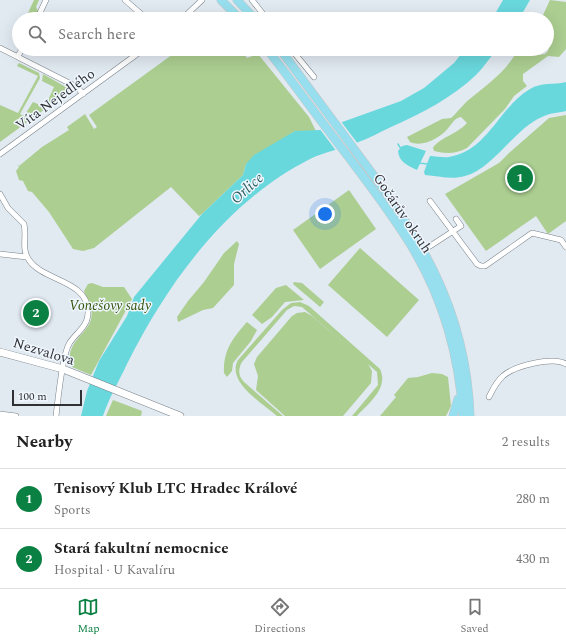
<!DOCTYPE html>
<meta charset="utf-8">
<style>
:root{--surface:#fff;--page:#f6f6f6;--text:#222;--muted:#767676;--line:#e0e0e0;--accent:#0b8043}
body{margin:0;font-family:Spectral,serif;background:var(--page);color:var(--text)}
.scale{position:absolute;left:12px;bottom:10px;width:70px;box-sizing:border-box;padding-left:4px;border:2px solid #2e3033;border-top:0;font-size:11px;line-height:14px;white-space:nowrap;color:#2e3033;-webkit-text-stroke:3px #eff6fe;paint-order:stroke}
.you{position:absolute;left:325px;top:214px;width:14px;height:14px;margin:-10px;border:3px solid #fff;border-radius:50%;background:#1a73e8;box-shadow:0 0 0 6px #1a73e833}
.badge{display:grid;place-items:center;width:26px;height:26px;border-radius:50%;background:var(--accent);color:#fff;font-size:13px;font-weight:700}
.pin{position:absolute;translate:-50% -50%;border:2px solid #fff;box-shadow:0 1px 4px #0006}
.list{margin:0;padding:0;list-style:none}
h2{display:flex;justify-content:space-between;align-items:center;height:52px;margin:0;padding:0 16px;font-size:17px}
h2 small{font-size:13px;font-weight:400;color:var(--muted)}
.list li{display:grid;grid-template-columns:26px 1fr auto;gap:12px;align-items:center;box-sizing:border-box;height:60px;padding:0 16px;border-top:1px solid var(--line)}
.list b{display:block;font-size:15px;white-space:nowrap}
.list p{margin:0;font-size:13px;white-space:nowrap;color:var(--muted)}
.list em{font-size:13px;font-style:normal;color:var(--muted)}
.icon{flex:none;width:22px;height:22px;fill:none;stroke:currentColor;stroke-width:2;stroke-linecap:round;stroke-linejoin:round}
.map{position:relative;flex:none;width:566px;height:416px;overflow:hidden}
.search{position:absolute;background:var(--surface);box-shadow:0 4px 16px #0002;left:12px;right:12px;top:12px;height:44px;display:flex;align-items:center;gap:10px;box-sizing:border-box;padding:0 14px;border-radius:22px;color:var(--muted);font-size:15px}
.sheet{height:172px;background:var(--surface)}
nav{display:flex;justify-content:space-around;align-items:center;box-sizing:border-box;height:56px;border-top:1px solid var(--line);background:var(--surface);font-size:11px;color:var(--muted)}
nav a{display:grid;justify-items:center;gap:2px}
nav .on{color:var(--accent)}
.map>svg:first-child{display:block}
</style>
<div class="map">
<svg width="566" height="416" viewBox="0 0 566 416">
<rect width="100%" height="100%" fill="#e1e9f1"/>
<path fill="#acce91" d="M34 0H39L36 7 38 11 32 17 28 13Z
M550 0 566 2V49L559 57 548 56 523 74V81L527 86 514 96 505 109 467 148C456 154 446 154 434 151L433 148C437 139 459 133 467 123L461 117C455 118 453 122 449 127 442 137 423 148 410 142L407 137 442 119 451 118C458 112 463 104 471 98 489 83 507 71 518 49H535L539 55 545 54 548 51 552 35 547 24V19H544L543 15Z
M180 49H240L247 58 258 54 309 117 316 131H295L246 164 243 175 202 214 199 216 171 187 94 248 83 251 73 249 49 212 32 192 28 191 23 181 19 180 16 171 19 167 17 164 19 166 42 147 69 130 67 127 85 114 94 129 97 127 89 115Z
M19 63 39 73 40 78 20 114 24 116 33 102 45 107 54 87 42 81 43 74 71 90 0 142V105L18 113 38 76 17 66Z
M566 115V221L548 234 536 216 486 251 445 194 499 163 509 153 549 118Z
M349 190 376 229 320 269 293 230Z
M237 241 239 244 234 264V285L213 308 203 310 178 322 177 317 188 301 204 282 224 253Z
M360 248 419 300 387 337 328 285Z
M294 282 302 283 324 302 320 307 293 284Z
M92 283 103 287H124L132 299 91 375 72 367C61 339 97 333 91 309 90 303 86 297 84 291L88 284Z
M286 285 304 300 285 302 272 317 262 324 252 315 276 288Z
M291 303 300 302 309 306 380 369C389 388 369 403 357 416H352L378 385 377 372 302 307 294 306 287 310 242 362C238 369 238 376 244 382L283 416H277C262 403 226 382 238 360L282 310Z
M305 312 312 316 368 364 372 371 371 383 343 416H285L256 390 258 376 254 364 257 357 292 316 297 313Z
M247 322 257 330 251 341 233 363 232 371 227 377 224 373C223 350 233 338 247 322Z
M432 373 442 374 448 377 451 406 446 416H380L396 397 394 395 408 378 418 377Z
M113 400 142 411 141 416H106Z"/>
<path fill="#69d8dd" d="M503 0H530L519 19H492Z
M465 49H498C490 57 484 67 476 75 452 98 422 113 391 127 380 132 368 139 356 143 341 149 324 152 310 159 227 201 168 282 127 364 119 381 109 398 103 416H81L87 391 99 361 127 316 134 297 202 214 243 175 246 164 254 155 295 131 320 130 401 101 424 88 454 63Z
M566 82V111C558 113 549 113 542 117 515 128 493 169 465 176 452 180 438 176 425 175L424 172 430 156C436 156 443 158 449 157 488 151 499 107 530 89 541 82 554 85 566 82Z
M407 145 426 151 417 170C407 165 399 162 398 151L402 146Z"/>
<path fill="#e1e9f1" d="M340 120 358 144 337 152 319 128Z"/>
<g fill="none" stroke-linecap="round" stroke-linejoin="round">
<path stroke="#69d8dd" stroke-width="1.5" d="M398 144 401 149
M418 163 428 164"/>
<defs>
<path id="minor" d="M125 0 147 19
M252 0 267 19
M37 19 46 0
M182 19 202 0
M0 48 77 87 83 94
M291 49 314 77
M18 56 22 49
M0 154 144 49
M0 194 8 208 24 224C27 236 21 249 29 260 43 281 87 280 88 311 89 327 75 333 69 344 62 356 58 400 56 416
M430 201 477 264 481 266H485L532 233 561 240 566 247
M424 250 461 226 456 219
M0 254 27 257
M489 397C493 389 496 382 503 376 514 366 553 356 566 364
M0 414 16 416"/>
<path id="tertiary" d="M0 352 63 369 180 416"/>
<path id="primary" d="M221 0 240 19
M237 0 255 19
M267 49C294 84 320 120 347 155 368 183 389 210 407 239 441 292 459 354 463 416
M280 49C304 82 329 115 354 149 418 234 466 305 470 416
M453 416 458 399"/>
</defs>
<use href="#minor" stroke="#7b8289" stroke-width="6"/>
<use href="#tertiary" stroke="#7b8289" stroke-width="8"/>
<use href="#primary" stroke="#c4c5c6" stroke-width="9"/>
<use href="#minor" stroke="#fff" stroke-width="5"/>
<use href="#tertiary" stroke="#fff" stroke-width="7"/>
<use href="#primary" stroke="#97dfee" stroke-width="8"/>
</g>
<g text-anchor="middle" stroke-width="3" stroke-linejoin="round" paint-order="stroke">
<g font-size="14" fill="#2e3033" stroke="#eff6fe">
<text transform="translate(55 99) rotate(-36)" y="5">Víta Nejedlého</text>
<text transform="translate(403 213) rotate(56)" y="5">Gočárův okruh</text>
<text transform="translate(44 351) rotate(17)" y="5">Nezvalova</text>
</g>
<g font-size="14" font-style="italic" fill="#325309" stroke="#eff6fe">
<text x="110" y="310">Vonešovy sady</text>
</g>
<g font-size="15" font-style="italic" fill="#2c5c5e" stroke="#eff6fe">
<text transform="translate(247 188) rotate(-42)" y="5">Orlice</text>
</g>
</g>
</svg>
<div class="scale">100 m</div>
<div class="you"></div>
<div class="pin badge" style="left:520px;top:178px">1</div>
<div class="pin badge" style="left:36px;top:313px">2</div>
<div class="search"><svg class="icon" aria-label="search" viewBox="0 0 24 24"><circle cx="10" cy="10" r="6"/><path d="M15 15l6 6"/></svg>Search here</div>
</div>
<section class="sheet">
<h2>Nearby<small>2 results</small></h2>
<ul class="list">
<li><span class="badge">1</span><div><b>Tenisový Klub LTC Hradec Králové</b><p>Sports</p></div><em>280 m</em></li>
<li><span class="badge">2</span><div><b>Stará fakultní nemocnice</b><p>Hospital · U Kavalíru</p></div><em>430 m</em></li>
</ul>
</section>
<nav>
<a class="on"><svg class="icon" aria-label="map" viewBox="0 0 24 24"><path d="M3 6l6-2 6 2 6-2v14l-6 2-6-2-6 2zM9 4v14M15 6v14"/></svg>Map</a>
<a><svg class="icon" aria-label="directions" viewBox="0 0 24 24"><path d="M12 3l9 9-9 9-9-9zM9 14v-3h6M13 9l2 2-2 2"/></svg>Directions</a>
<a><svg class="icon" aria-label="saved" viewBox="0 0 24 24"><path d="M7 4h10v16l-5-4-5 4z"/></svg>Saved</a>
</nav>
